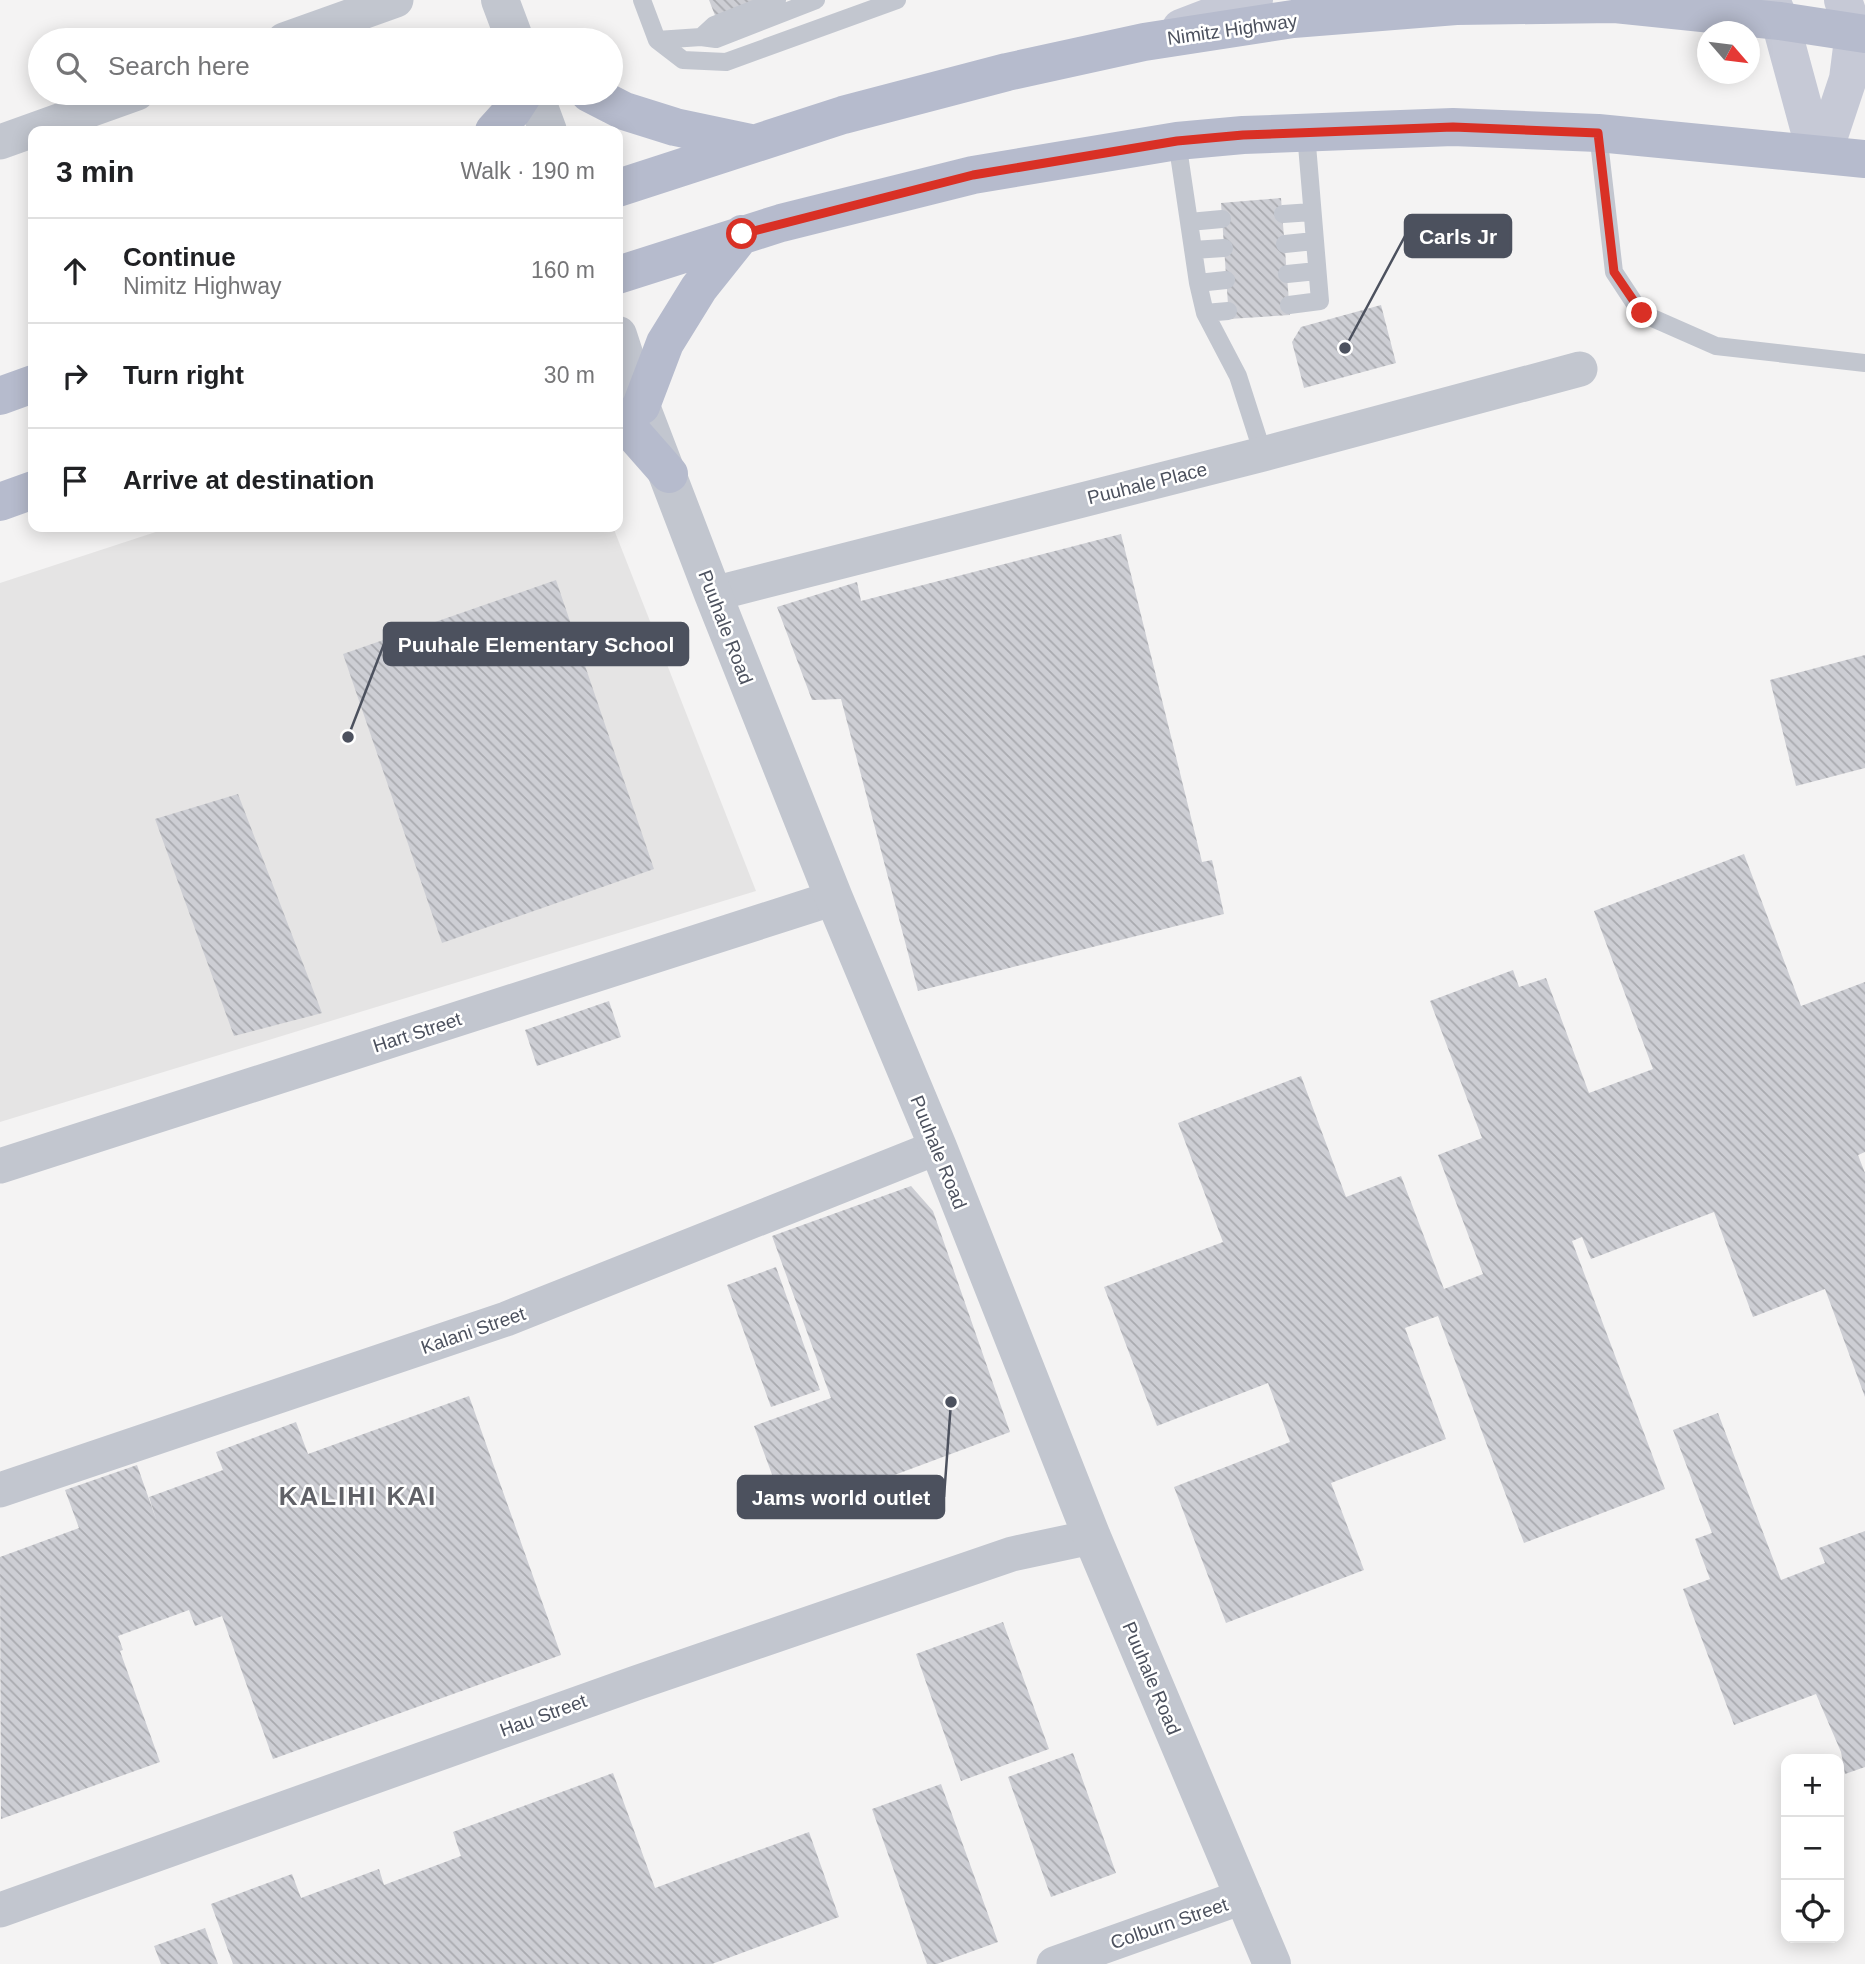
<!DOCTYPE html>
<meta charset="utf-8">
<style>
:root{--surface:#fff;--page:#f2f2f2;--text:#202124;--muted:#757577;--line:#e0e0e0}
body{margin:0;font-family:Helvetica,sans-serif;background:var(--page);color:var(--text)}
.controls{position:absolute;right:21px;bottom:21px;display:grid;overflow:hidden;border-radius:14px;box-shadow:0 4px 18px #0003}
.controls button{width:63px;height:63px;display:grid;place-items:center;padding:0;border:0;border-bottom:2px solid var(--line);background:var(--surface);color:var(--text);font:35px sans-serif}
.compass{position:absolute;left:1697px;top:21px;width:63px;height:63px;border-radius:50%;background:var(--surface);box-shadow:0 4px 18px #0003;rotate:118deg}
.stop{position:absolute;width:21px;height:21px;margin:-16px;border:5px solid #d93025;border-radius:50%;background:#fff}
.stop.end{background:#d93025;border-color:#fff;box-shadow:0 2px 7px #0008}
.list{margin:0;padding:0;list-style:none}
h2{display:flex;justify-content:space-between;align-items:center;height:91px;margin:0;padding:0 28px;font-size:30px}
h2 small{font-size:23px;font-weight:400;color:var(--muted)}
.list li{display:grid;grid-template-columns:46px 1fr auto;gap:21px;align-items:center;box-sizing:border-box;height:105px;padding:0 28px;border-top:2px solid var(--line)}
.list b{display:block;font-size:26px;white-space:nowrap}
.list p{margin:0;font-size:23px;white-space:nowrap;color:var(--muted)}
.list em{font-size:23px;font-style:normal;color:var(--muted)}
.icon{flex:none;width:38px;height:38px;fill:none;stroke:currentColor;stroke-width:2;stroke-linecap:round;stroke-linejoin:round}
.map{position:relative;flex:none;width:1865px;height:1964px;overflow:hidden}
.search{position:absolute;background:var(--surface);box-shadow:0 4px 18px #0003;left:28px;top:28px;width:595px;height:77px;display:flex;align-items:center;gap:18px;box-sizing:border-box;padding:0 24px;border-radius:38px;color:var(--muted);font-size:26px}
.panel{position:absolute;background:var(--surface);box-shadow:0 4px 18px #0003;left:28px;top:126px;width:595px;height:406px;border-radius:14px}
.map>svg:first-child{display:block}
</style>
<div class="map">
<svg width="1865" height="1964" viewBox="0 0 1865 1964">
<defs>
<pattern id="building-back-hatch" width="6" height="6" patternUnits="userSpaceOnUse" patternTransform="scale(1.75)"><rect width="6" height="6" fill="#cdced4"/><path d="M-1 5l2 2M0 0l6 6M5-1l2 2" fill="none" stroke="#a9aaaf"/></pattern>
</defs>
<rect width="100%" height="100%" fill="#f4f3f3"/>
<path fill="#e5e4e4" d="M171 527H613L756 891 0 1122V583Z"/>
<path fill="url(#building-back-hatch)" d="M709 0H760L716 18Z
M1281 198 1290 315 1229 319 1221 203Z
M1381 305 1396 363 1304 388 1292 342 1301 327Z
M1121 534 1202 862 1212 860 1224 914 918 991 841 699 812 700 777 607 857 582 861 601Z
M556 580 654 869 442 943 343 654Z
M1865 655V768L1796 786 1770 680Z
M238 794 322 1013 234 1036 155 819Z
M1744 854 1801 1006 1865 982V1152L1858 1155 1865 1173V1397L1825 1289 1753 1317 1714 1212 1591 1259 1582 1237 1572 1241 1665 1489 1524 1543 1438 1316 1405 1328 1446 1439 1331 1483 1364 1570 1226 1623 1174 1487 1290 1442 1268 1383 1157 1426 1104 1287 1223 1242 1178 1123 1301 1076 1346 1197 1401 1176 1444 1289 1483 1274 1438 1155 1482 1138 1430 1001 1513 970 1519 987 1546 978 1589 1093 1653 1069 1594 911Z
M609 1001 621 1037 537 1066 525 1030Z
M911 1186 933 1211 1010 1432 787 1515 754 1426 831 1398 772 1236Z
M776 1267 820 1390 771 1407 727 1285Z
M469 1396 561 1655 273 1759 222 1616 195 1626 189 1610 118 1636 123 1650 120 1651 160 1762 1 1819 0 1557 79 1528 65 1490 137 1465 156 1519 149 1497 223 1470 216 1452 296 1422 308 1454Z
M1718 1413 1781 1580 1825 1563 1819 1548 1865 1531V1767L1845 1774 1841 1752 1816 1694 1734 1725 1683 1589 1710 1579 1695 1539 1712 1533 1673 1430Z
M1003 1622 1049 1749 961 1781 916 1654Z
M1073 1753 1116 1873 1051 1897 1008 1777Z
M613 1773 655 1888 809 1832 839 1917 712 1964H233L211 1904 292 1874 301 1898 379 1869 384 1885 461 1856 453 1832Z
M941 1784 998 1942 937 1964H927L872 1809Z
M205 1928 218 1964H161L154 1946Z"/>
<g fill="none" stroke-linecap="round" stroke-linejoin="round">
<path stroke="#c2c6cf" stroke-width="18" d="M642 0 657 40 683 60 726 62 897 0
M701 37 714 25 777 0
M657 40 701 37 716 39 816 0
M1598 133 1614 272 1641 313 1716 346 1865 363
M1177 141 1198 283 1205 313 1238 376 1263 454
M1283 214 1312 212
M1189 222 1222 219
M1285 244 1314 241
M1193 250 1224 248
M1287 274 1317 271
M1198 283 1226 280
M1289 305 1320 301 1306 133
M1205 313 1228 311"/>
<path stroke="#c2c6cf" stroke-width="35" d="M284 40 396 0
M0 142 137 93
M713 594 1263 454 1580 369
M0 1166 834 898
M0 1490 506 1319 938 1147
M0 1910 636 1683 1012 1554 1092 1537
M1054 1964 1245 1896"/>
<path stroke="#c2c6cf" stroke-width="38" d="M500 0 515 40
M534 93 548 131
M618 335 641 406 713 594 834 898 938 1147 1092 1537 1272 1964"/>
<path stroke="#c6c9d6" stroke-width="38" d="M1771 0 1780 21 1816 154
M1181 28 1254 0
M1816 154 1830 133 1848 79 1854 32 1843 0"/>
<path stroke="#b6bbcd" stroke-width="38" d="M589 93 624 111 675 127 751 143
M494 131 513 110 524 93
M618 188 843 115 1007 72 1144 42 1293 19 1456 6 1615 4 1780 21 1865 34
M618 275 781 223 973 175 1177 141 1243 135 1453 127 1598 133 1865 159
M0 396 33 384
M641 406 665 343 699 288 742 234
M618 416 669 474
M0 502 33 490"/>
</g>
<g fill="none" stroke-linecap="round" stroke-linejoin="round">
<path stroke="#d93025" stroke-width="9" d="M742 234 973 175 1177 141 1243 135 1453 127 1598 133 1614 272 1642 313"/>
</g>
<g text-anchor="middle" stroke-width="5" stroke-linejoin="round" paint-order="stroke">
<g font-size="19" fill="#4c515e" stroke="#fff">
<text transform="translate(1232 29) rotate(-8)" y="7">Nimitz Highway</text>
<text transform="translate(1147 483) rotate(-14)" y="7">Puuhale Place</text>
<text transform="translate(726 627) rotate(69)" y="7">Puuhale Road</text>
<text transform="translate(417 1032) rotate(-18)" y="7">Hart Street</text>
<text transform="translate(939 1152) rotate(68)" y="7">Puuhale Road</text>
<text transform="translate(473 1330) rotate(-19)" y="7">Kalani Street</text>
<text transform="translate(1152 1678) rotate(67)" y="7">Puuhale Road</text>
<text transform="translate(543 1715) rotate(-20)" y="7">Hau Street</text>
<text transform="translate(1169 1923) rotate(-19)" y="7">Colburn Street</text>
</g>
<g font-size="26" font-weight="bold" letter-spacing="2" fill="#606167" stroke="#fff">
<text x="358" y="1505">KALIHI KAI</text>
</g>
</g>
<path fill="none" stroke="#4c515e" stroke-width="2.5" d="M1345 348L1405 236M348 737L384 644M951 1402L944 1497"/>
<g fill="#4c515e" stroke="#fff" stroke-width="2.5">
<circle cx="1345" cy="348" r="7"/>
<circle cx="348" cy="737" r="7"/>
<circle cx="951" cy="1402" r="7"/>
</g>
<g fill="#4c515e" stroke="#4c515e" stroke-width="2.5">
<rect x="1405" y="215" width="106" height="42" rx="7"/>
<rect x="384" y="623" width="304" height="42" rx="7"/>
<rect x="738" y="1476" width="206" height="42" rx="7"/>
</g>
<g font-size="21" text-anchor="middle" font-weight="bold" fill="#fff">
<text x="1458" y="244">Carls Jr</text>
<text x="536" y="652">Puuhale Elementary School</text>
<text x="841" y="1505">Jams world outlet</text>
</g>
</svg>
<div class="controls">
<button>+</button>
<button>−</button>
<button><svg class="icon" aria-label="locate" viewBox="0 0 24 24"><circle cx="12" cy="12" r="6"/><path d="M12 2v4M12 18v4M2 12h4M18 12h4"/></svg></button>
</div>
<svg class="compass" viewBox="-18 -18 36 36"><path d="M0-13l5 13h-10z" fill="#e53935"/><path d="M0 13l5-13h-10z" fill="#757577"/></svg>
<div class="stop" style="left:742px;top:234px"></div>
<div class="stop end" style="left:1642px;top:313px"></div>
<div class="search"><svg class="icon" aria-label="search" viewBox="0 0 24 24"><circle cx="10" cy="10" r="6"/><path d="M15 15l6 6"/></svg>Search here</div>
<section class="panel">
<h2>3 min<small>Walk · 190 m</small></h2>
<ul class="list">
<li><svg class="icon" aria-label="ahead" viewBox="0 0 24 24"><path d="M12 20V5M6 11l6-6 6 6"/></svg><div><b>Continue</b><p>Nimitz Highway</p></div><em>160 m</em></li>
<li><svg class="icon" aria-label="right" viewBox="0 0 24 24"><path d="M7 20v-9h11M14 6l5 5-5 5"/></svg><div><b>Turn right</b></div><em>30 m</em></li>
<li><svg class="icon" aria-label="arrive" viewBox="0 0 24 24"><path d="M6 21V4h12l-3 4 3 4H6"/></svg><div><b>Arrive at destination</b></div></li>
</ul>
</section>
</div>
